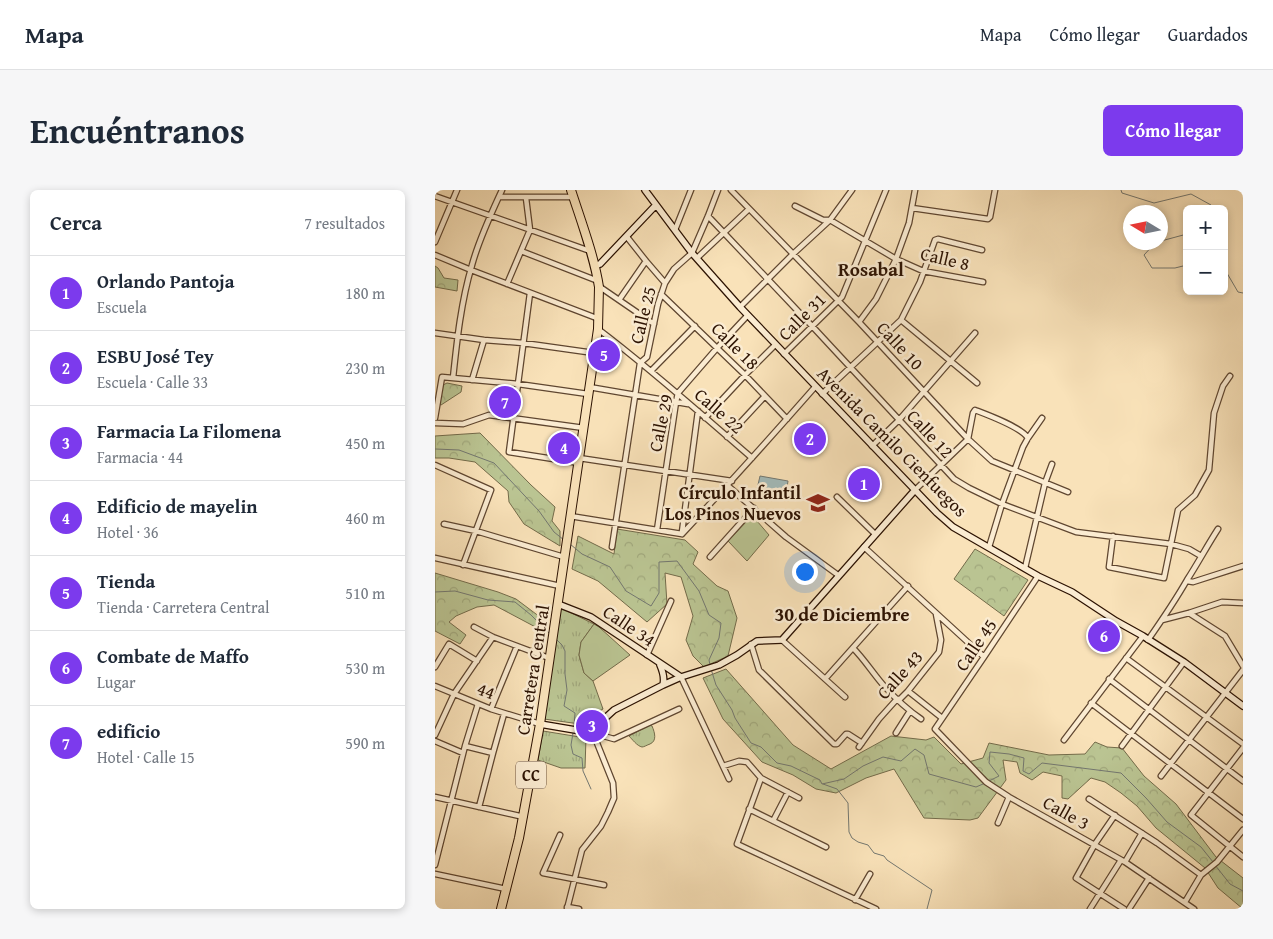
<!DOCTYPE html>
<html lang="es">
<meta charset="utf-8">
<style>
:root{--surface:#fff;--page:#f6f6f7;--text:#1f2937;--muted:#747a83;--line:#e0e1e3;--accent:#7c3aed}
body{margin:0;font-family:"Gentium Book Plus",serif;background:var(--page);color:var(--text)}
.controls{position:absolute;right:15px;top:15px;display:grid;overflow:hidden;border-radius:8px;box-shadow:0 2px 8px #0003}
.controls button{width:45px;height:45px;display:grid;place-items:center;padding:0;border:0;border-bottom:1px solid var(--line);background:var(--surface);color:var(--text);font:25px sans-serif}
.compass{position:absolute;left:688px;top:15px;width:45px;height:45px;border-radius:50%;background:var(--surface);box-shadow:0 2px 8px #0003;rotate:280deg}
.you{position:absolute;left:369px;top:381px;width:18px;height:18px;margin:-12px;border:4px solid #fff;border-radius:50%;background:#1a73e8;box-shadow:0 0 0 8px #1a73e833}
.badge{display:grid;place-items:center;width:32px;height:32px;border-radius:50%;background:var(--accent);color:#fff;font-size:16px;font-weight:700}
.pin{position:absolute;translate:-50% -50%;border:2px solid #fff;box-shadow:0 1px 5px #0006}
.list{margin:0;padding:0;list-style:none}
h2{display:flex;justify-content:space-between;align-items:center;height:65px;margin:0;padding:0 20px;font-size:21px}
h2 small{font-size:16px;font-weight:400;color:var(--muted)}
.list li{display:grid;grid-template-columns:32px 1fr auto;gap:15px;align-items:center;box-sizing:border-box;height:75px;padding:0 20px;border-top:1px solid var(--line)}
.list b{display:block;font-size:19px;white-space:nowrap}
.list p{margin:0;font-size:16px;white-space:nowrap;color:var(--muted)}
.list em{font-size:16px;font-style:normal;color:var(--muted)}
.map{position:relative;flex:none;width:808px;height:719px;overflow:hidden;border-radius:8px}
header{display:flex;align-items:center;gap:30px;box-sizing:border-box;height:70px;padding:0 25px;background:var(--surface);border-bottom:1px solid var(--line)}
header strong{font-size:24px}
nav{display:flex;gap:28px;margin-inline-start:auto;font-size:18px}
.intro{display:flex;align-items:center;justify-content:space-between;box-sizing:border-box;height:120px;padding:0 30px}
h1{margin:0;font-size:35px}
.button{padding:12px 22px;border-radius:8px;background:var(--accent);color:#fff;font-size:18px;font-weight:700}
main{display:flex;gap:30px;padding:0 30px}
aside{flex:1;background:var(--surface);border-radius:8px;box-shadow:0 2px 8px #0003}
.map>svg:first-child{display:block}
</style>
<header>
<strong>Mapa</strong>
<nav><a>Mapa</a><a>Cómo llegar</a><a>Guardados</a></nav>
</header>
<div class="intro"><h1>Encuéntranos</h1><a class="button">Cómo llegar</a></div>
<main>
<aside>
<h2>Cerca<small>7 resultados</small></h2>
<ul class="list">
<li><span class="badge">1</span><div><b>Orlando Pantoja</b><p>Escuela</p></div><em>180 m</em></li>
<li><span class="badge">2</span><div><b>ESBU José Tey</b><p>Escuela · Calle 33</p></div><em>230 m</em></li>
<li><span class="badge">3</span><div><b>Farmacia La Filomena</b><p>Farmacia · 44</p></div><em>450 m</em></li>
<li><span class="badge">4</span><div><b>Edificio de mayelin</b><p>Hotel · 36</p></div><em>460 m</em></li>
<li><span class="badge">5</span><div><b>Tienda</b><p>Tienda · Carretera Central</p></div><em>510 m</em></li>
<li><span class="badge">6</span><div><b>Combate de Maffo</b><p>Lugar</p></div><em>530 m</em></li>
<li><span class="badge">7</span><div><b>edificio</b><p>Hotel · Calle 15</p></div><em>590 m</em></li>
</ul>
</aside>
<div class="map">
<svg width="808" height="719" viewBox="0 0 808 719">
<defs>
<pattern id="grass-tufts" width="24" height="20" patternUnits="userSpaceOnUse" patternTransform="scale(1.25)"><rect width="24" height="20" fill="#bac492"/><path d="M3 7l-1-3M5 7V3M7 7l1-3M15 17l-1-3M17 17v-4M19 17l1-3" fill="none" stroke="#a0a77c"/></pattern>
<pattern id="forest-crowns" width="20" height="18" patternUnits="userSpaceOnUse" patternTransform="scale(1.25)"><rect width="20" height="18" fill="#bac492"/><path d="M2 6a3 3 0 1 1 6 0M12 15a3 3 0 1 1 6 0" fill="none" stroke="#a0a77c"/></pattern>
</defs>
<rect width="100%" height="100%" fill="#f9e2b9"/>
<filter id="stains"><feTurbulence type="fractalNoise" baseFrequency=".004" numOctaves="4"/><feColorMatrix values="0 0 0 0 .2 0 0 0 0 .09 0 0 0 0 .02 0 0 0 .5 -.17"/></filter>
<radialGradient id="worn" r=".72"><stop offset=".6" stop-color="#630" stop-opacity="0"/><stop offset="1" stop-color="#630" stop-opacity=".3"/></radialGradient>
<path fill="url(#grass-tufts)" stroke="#736b4a" d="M126 418 159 434 146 452 144 465 149 483 158 491 168 519 161 523 152 535 109 529Z
M215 535 217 536C220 543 222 551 215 554 212 555 209 557 207 557 202 556 197 549 194 546Z
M108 541 151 548 150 578H126L103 570Z"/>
<path fill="url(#forest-crowns)" stroke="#736b4a" d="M0 76 3 78 9 88 23 90 22 101 0 97Z
M12 193 27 196 26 202 6 215 4 214 8 195Z
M45 243 96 295 120 317 117 331 125 341V356L89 334 74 312 73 301 40 272 14 268H0V246Z
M182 339 250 350 263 362 258 374 282 396 293 401 302 428 293 466 269 477 258 466 251 450 258 426 246 387 230 383 232 414 212 432 163 391 137 379 143 346 179 364Z
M540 359 593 390 569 426 519 389Z
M0 383 63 402 81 409 109 430 108 441 59 415 42 417 21 426 14 432 31 445 25 454 0 441Z
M291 479 358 555 396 579 456 546 491 550 499 547 526 574 548 568 554 553 614 565 650 564 660 552 672 557 687 558 709 586 741 614 781 667 808 688V719L783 698 770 678 721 638 702 616 686 603 670 592 656 588 633 609 627 608V586L608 582 597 590 585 583 582 572 568 570 571 590 543 628 535 630 489 628 459 579 431 588 401 603 381 599 358 585 327 572 288 529 268 488Z"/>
<path fill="#bac492" stroke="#736b4a" d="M317 329 322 331 334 345 312 371 293 351 312 331Z
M159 434 164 437 195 465 158 491 149 483 144 465 146 452Z"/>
<path fill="#a2bbba" stroke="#737770" d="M325 286 353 291 351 304 322 299Z"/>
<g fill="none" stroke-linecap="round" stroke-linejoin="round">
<path stroke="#737770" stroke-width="1" d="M686 0 687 3 719 13 756 4 776 15 777 19
M726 51 752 44
M721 52 709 65 717 78H740L752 75
M789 78 803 102 808 103
M0 259 24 260 59 273 104 321 119 342 129 350
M135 354 147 364 175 377 191 401 216 416 224 403V372L242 371 264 401 274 425 286 433 284 448 274 470 275 475
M0 402 20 401 53 410 80 412 96 425 115 444
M122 450 127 455 130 461V484L132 500 129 516 140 523 139 537
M276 479 281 495 297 520 300 528 316 553 326 557 342 573 356 576 385 590 387 594 409 589 428 576 448 567 466 571 480 559 489 565 494 584 541 597 548 594
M138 543 136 555 138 564 147 568 148 581 156 599
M554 591 564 586 554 573 555 562 574 564 589 568 588 581 594 584 607 573 686 583 711 608 732 632 766 657 778 672
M388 594 402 599 413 613 414 642 417 648 423 652 433 655 439 663 449 666 452 670 497 700 492 719
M780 675 795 694 808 701"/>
<defs>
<path id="street" d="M296 0 424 132 533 249 557 271 633 302
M0 6 155 61
M64 7H138
M360 16 388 30H395L461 69 488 81 548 92
M477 18 553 29 555 27 560 0
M273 26 377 136 519 289 534 298 567 314 641 342 736 354 754 359 766 366
M240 40 256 0
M192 47 211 71 230 93
M0 52 22 0
M86 61 163 91
M0 65 36 80 164 129
M262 68 314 19
M72 94 95 40 91 8
M165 97 219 134
M95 103 74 262 144 273
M226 104 310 185 352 229
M184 110 211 71
M305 117 358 64 395 30 417 0
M466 130 542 193
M424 132 441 109 461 69 474 33 480 0
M163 139C216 179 266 224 317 268
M0 143 49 150 88 153 159 163
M349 164 407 107 451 0
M216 181 260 136
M18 188C22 150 26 112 37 75 44 49 56 24 67 0
M37 190 49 150
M154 197 253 214
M387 204 466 130 485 92 500 50 503 49 547 60
M0 228 7 187 83 194 153 204
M270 228 310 185 340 155
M0 233 28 234 54 225 149 238
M292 247 330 206
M437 256 464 230 540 143
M144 268 297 291
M0 275 56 300 28 375
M293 296 351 347 403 385
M480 300 533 249 538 223 540 220C553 225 586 237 593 248
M402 307 440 344
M135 326 247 344
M9 334 41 341 129 367
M222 340 241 212 243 203 282 158 312 126
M247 342 263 221
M247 344C292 296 336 247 380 197
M678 346 674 377 729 388 743 320 760 305 774 280 779 223 788 196 795 186
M177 357 205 173 212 167 223 114 230 93 239 79 257 63 273 26 283 0
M429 357 549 467
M554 357 567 314 588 257 593 248 607 228
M275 367 319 318
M0 368 125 396
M590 378 610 293 617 274
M603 386 549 467 500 539 551 592 574 607 690 672 759 719
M752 391 758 392 808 376
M754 423 790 446 808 476
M727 430 754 423 787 412 808 413
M39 437 58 447 114 468
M347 450 410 507
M713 450C727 430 740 411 752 390 763 373 772 356 783 339
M316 454 324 480 399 554H402L411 544H413L427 553
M418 458C430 470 439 485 450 497 461 509 473 520 486 529
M212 465 236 411
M691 468 808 554
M0 477 14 454 42 471
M246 487 294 589
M390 489 473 396
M674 489 808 591
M0 496 56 519 105 534
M473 501 507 528
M656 513 808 629
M56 519 82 456
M158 543 179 549 244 519
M461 543 475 521
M0 545 19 504 58 447
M629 550 708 446
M0 551 28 563
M30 556 58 563
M687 556 749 472
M424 557 444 529 462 509H465L473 501 504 462 506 450 501 424
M808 558 756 625 808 667
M288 576 304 571 312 572 326 588 364 608
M726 586 808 480
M326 588 302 654 441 719
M0 607 89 627
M654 609 722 653 766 685
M44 617 58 563 69 524
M314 619 391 657
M680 625 660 654 641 688 689 719
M338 631 353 602
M563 633 574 607
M125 645 108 683 169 695
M690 672 707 643
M0 675 30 556 43 514
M0 684 71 699
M420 710 435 684
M750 712 766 685 782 672 808 640
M132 717 144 719
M132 719 147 660 166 636 173 622 179 608 178 593 158 543
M655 719 686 670
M694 719 714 688"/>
<path id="secondary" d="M210 0 257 63 305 117 502 323 518 337 603 386 637 402 681 431 708 446 749 472 808 516
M160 76 165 74 220 16
M123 414 156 427 246 487
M225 475C228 482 230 488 228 495
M105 534 158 543 168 530 179 520 228 495 246 487 284 475 302 465 322 451 347 450 480 300"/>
<path id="highway" d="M66 719 84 648 105 534 163 139 164 97C159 65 146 31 136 0"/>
</defs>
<use href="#street" stroke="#5f4630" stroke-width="7"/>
<use href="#secondary" stroke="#2c1202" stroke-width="8"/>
<use href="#highway" stroke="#2c1202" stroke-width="10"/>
<use href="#street" stroke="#fbecd2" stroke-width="4.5"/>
<use href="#secondary" stroke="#fbecd2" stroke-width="5.5"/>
<use href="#highway" stroke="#f9e2b9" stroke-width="8"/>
</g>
<defs>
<symbol id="school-bare" viewBox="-9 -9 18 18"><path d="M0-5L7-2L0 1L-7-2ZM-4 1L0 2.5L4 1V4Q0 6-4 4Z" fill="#8f2418" stroke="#fbecd2" stroke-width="2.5" paint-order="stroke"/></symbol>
</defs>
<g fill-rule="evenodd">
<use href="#school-bare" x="367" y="297" width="32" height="32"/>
</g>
<g text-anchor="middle" stroke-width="5" stroke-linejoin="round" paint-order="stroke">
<rect fill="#fbecd2" stroke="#6a5340" stroke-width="1" x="81" y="571.5" width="30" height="27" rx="4"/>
<g font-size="16" font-weight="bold" fill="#2c1202">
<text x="96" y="591">CC</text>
</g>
<g font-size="18" fill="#2c1202" stroke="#fbecd2">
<text transform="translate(510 69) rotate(13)" y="6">Calle 8</text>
<text transform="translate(208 125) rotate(-76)" y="6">Calle 25</text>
<text transform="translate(367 127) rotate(-45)" y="6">Calle 31</text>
<text transform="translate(300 156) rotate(45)" y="6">Calle 18</text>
<text transform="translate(465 156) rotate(47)" y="6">Calle 10</text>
<text transform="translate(284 221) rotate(41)" y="6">Calle 22</text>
<text transform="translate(226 233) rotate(-78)" y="6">Calle 29</text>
<text transform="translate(495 244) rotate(47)" y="6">Calle 12</text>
<text transform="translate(457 252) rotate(45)" y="6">Avenida Camilo Cienfuegos</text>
<text transform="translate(194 436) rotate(34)" y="6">Calle 34</text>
<text transform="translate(541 455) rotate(-56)" y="6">Calle 45</text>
<text transform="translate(98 480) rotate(-81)" y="6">Carretera Central</text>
<text transform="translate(465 485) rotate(-48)" y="6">Calle 43</text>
<text transform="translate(51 501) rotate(21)" y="6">44</text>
<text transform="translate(631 623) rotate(29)" y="6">Calle 3</text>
</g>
<g font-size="18" font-weight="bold" fill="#2c1202" stroke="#fbecd2" text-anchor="end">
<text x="366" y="309">Círculo Infantil<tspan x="366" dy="21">Los Pinos Nuevos</tspan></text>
</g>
<g font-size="19" font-weight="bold" fill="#2c1202" stroke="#fbecd2">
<text x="436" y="86">Rosabal</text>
<text x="407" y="431">30 de Diciembre</text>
</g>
</g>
<rect width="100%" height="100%" filter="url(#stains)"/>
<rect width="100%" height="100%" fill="url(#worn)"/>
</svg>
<div class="controls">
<button>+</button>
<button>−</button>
</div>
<svg class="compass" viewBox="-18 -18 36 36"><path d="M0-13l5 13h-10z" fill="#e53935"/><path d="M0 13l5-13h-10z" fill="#747a83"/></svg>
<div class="you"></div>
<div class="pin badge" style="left:429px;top:294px">1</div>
<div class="pin badge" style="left:375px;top:249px">2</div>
<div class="pin badge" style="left:157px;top:536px">3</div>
<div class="pin badge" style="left:129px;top:258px">4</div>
<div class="pin badge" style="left:169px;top:165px">5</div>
<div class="pin badge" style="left:669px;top:446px">6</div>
<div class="pin badge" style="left:70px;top:212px">7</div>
</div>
</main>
